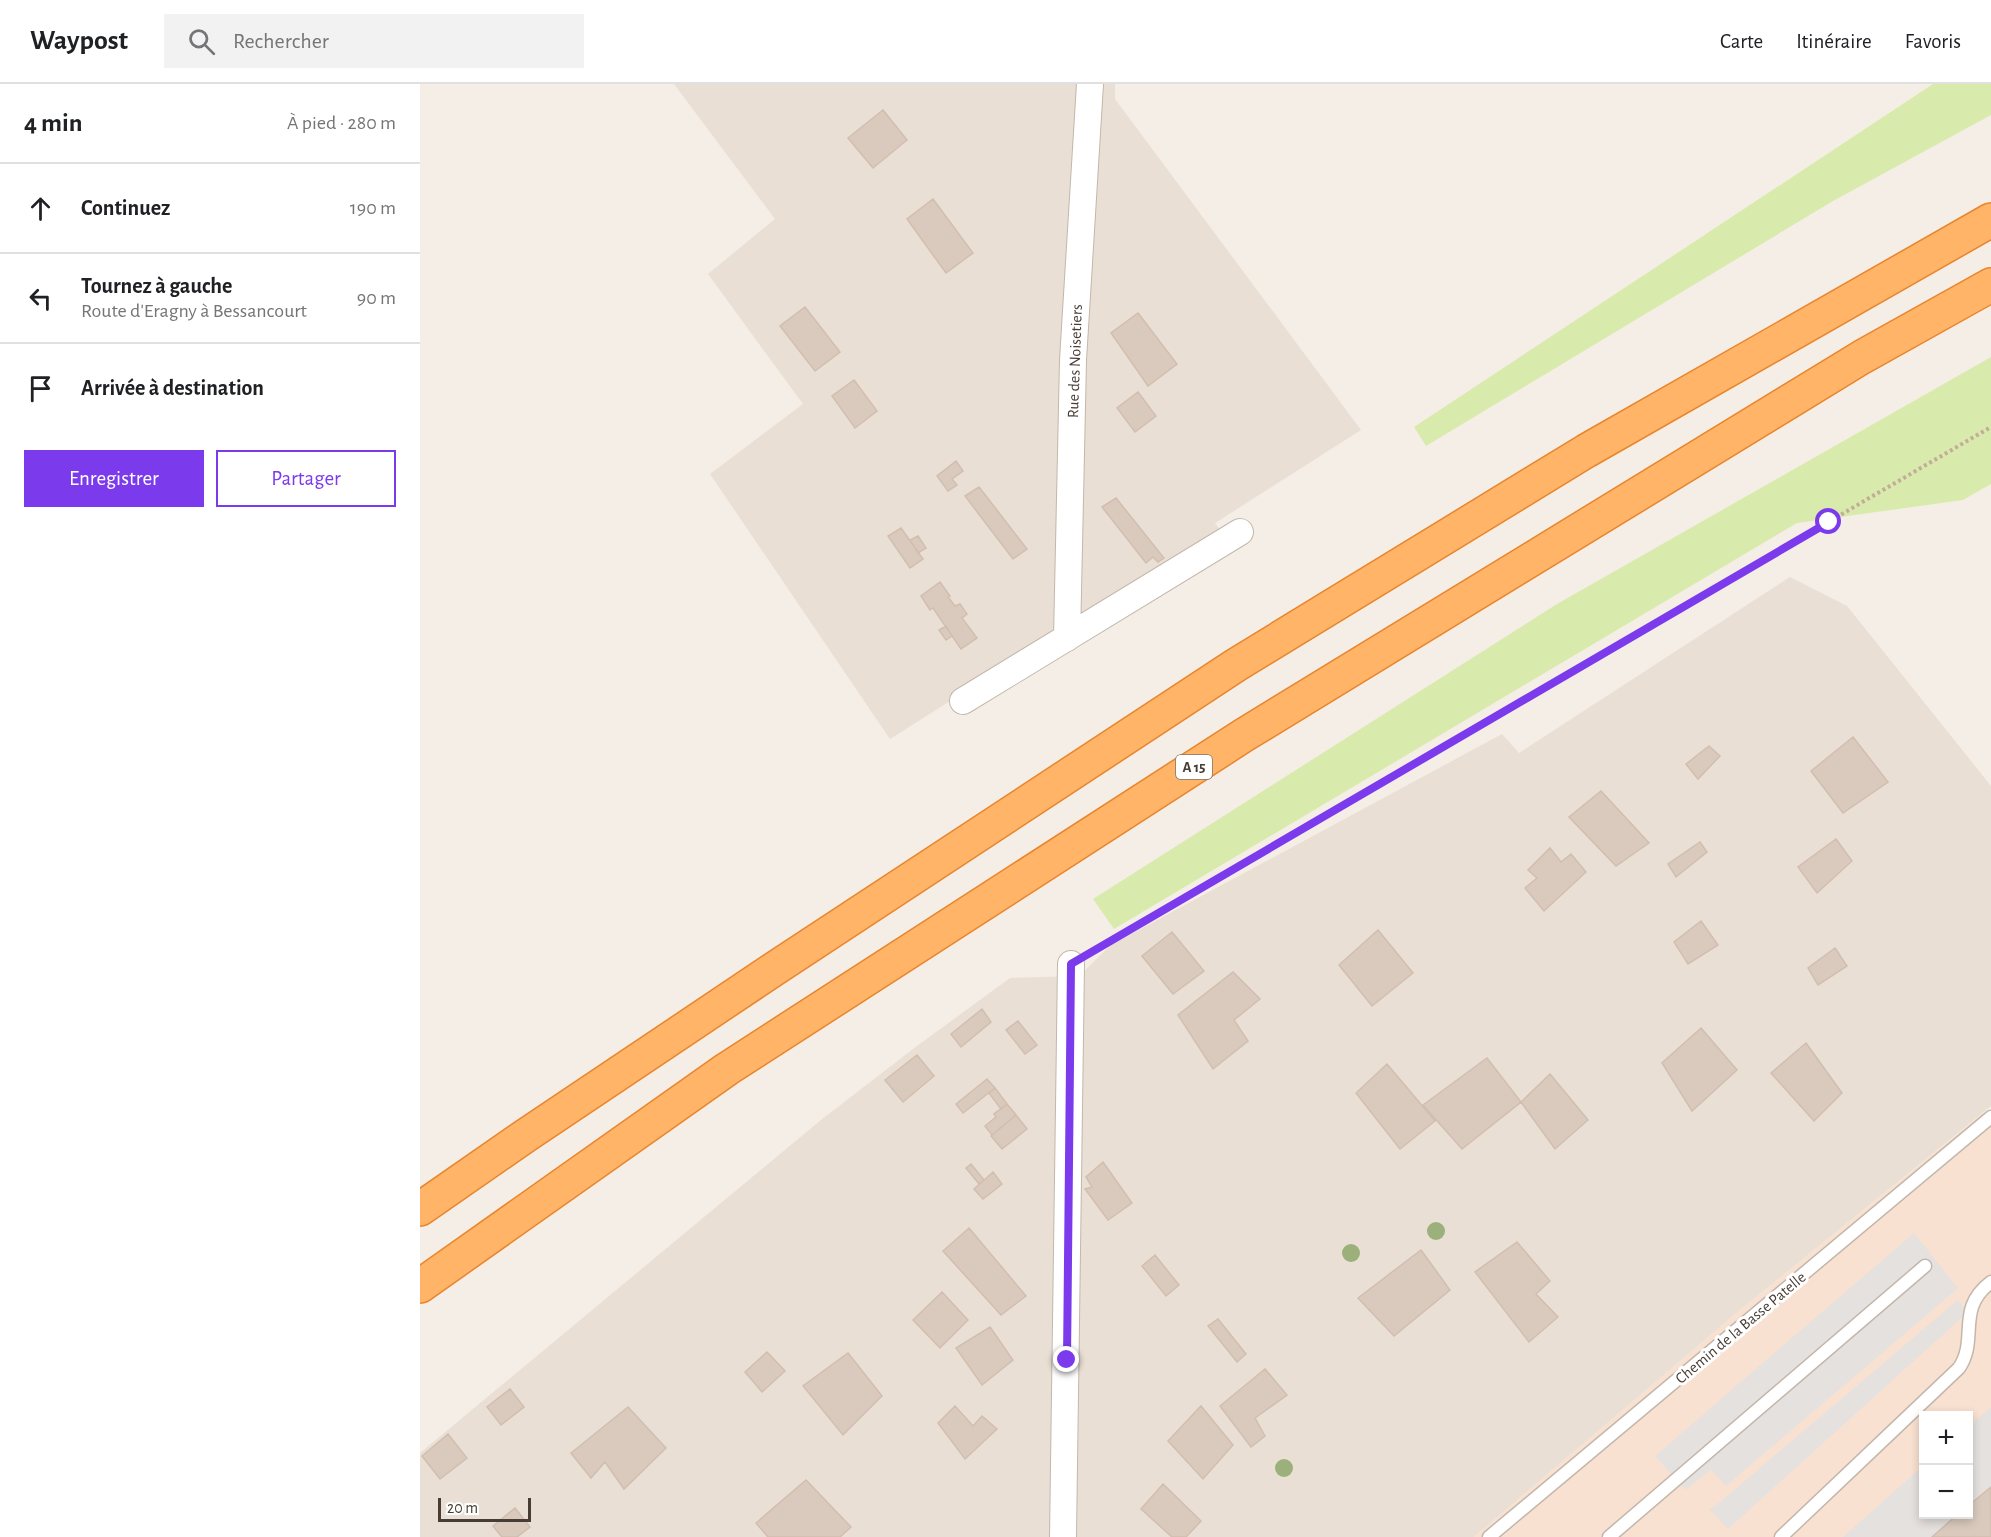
<!DOCTYPE html>
<html lang="fr">
<meta charset="utf-8">
<style>
:root{--surface:#fff;--page:#f2f2f2;--text:#202124;--muted:#757577;--line:#e0e0e0;--accent:#7c3aed}
body{margin:0;font-family:"Alegreya Sans",sans-serif;background:var(--page);color:var(--text)}
.controls{position:absolute;right:18px;bottom:18px;display:grid;overflow:hidden;border-radius:0px;box-shadow:0 3px 9px #0003}
.controls button{width:54px;height:54px;display:grid;place-items:center;padding:0;border:0;border-bottom:2px solid var(--line);background:var(--surface);color:var(--text);font:30px sans-serif}
.scale{position:absolute;left:18px;bottom:15px;width:93px;box-sizing:border-box;padding-left:6px;border:3px solid #483d35;border-top:0;font-size:16px;line-height:21px;white-space:nowrap;color:#483d35;-webkit-text-stroke:4px #fff;paint-order:stroke}
.stop{position:absolute;width:18px;height:18px;margin:-14px;border:4px solid #7c3aed;border-radius:50%;background:#fff}
.stop.end{background:#7c3aed;border-color:#fff;box-shadow:0 2px 6px #0008}
.list{margin:0;padding:0;list-style:none}
h2{display:flex;justify-content:space-between;align-items:center;height:78px;margin:0;padding:0 24px;font-size:26px}
h2 small{font-size:20px;font-weight:400;color:var(--muted)}
.list li{display:grid;grid-template-columns:39px 1fr auto;gap:18px;align-items:center;box-sizing:border-box;height:90px;padding:0 24px;border-top:2px solid var(--line)}
.list b{display:block;font-size:22px;white-space:nowrap}
.list p{margin:0;font-size:20px;white-space:nowrap;color:var(--muted)}
.list em{font-size:20px;font-style:normal;color:var(--muted)}
.actions{display:flex;gap:12px;padding:18px 24px}
.actions a{flex:1;padding:14px 0;border:2px solid var(--accent);border-radius:0px;text-align:center;font-size:21px;color:var(--accent)}
.actions .main{background:var(--accent);color:#fff}
.icon{flex:none;width:33px;height:33px;fill:none;stroke:currentColor;stroke-width:2;stroke-linecap:round;stroke-linejoin:round}
.map{position:relative;flex:none;width:1571px;height:1453px;overflow:hidden}
header{display:flex;align-items:center;gap:36px;box-sizing:border-box;height:84px;padding:0 30px;background:var(--surface);border-bottom:2px solid var(--line)}
header strong{font-size:28px}
nav{display:flex;gap:33px;margin-inline-start:auto;font-size:21px}
.search{width:420px;height:54px;background:var(--page);display:flex;align-items:center;gap:15px;box-sizing:border-box;padding:0 21px;border-radius:0px;color:var(--muted);font-size:22px}
main{display:flex}
aside{flex:1;background:var(--surface)}
.map>svg:first-child{display:block}
</style>
<header>
<strong>Waypost</strong>
<div class="search"><svg class="icon" aria-label="search" viewBox="0 0 24 24"><circle cx="10" cy="10" r="6"/><path d="M15 15l6 6"/></svg>Rechercher</div>
<nav><a>Carte</a><a>Itinéraire</a><a>Favoris</a></nav>
</header>
<main>
<aside>
<h2>4 min<small>À pied · 280 m</small></h2>
<ul class="list">
<li><svg class="icon" aria-label="ahead" viewBox="0 0 24 24"><path d="M12 20V5M6 11l6-6 6 6"/></svg><div><b>Continuez</b></div><em>190 m</em></li>
<li><svg class="icon" aria-label="left" viewBox="0 0 24 24"><path d="M17 20v-9H6M10 6l-5 5 5 5"/></svg><div><b>Tournez à gauche</b><p>Route d'Eragny à Bessancourt</p></div><em>90 m</em></li>
<li><svg class="icon" aria-label="arrive" viewBox="0 0 24 24"><path d="M6 21V4h12l-3 4 3 4H6"/></svg><div><b>Arrivée à destination</b></div></li>
</ul>
<div class="actions"><a class="main">Enregistrer</a><a>Partager</a></div>
</aside>
<div class="map">
<svg width="1571" height="1453" viewBox="0 0 1571 1453">
<rect width="100%" height="100%" fill="#f4eee6"/>
<path fill="#e9dfd4" d="M254 0H695V15L941 346 795 439 800 446 470 655 290 390 383 320 288 190 355 135Z
M1370 493 1427 522 1571 702V1022L1314 1231 1054 1453H0V1369L401 1036 493 965 590 894 659 892 691 861 1082 650 1099 669Z"/>
<path fill="#f8e1d0" fill-rule="evenodd" d="M1563 1029 1571 1039V1453H1054L1314 1231ZM1504 1332H1548V1430H1504Z"/>
<path fill="#d9ebac" d="M1513 0H1571V31L1413 117 1006 362 994 343Z
M1571 273V400L1543 416 1377 439 694 845 673 815 1137 520Z"/>
<path fill="#e5e1df" d="M1494 1149 1538 1204 1306 1402 1291 1386 1265 1406 1235 1372Z
M1538 1216 1548 1228 1308 1445 1289 1425 1294 1423Z
M1571 1323V1402L1549 1421V1343Z
M1503 1382 1504 1430 1538 1431 1512 1453H1423Z"/>
<path fill="#dacabe" stroke="#d2beae" stroke-width="1.5" d="M463 26 487 56 453 84 428 54Z
M513 115 553 169 526 189 487 135Z
M385 223 420 268 395 287 360 242Z
M718 229 757 280 728 302 691 249Z
M434 296 457 327 435 344 412 312Z
M718 308 736 332 715 348 697 324Z
M536 377 543 387 532 395 537 401 528 407 517 392Z
M559 403 607 465 593 475 545 412Z
M696 414 744 474 738 478 733 473 726 479 682 423Z
M481 444 503 475 490 484 468 452Z
M498 452 506 464 498 469 490 456Z
M520 498 530 512 528 513 535 522 540 520 547 530 542 534 557 554 541 565 513 524 510 526 501 512Z
M526 542 532 552 526 556 519 546Z
M1433 653 1468 698 1423 729 1391 687Z
M1289 662 1300 672 1278 695 1266 680Z
M1181 707 1229 759 1196 782 1149 733Z
M1416 755 1432 777 1397 809 1378 783Z
M1280 758 1287 768 1256 793 1248 780Z
M1130 764 1141 778 1151 770 1166 788 1124 827 1105 804 1117 794 1108 786Z
M1281 837 1298 861 1268 880 1254 858Z
M958 846 993 889 952 922 919 881Z
M752 848 784 887 753 910 722 872Z
M1415 864 1427 882 1398 901 1388 884Z
M813 888 840 915 814 936 828 957 793 985 758 931Z
M562 925 571 938 541 963 531 950Z
M598 937 617 961 605 970 586 946Z
M1281 944 1317 986 1272 1027 1242 979Z
M1386 959 1422 1009 1394 1037 1351 989Z
M497 971 514 992 483 1018 465 996Z
M1067 974 1101 1018 1042 1065 1003 1021Z
M967 980 1015 1037 980 1065 936 1009Z
M1130 990 1168 1036 1135 1065 1101 1018Z
M567 995 575 1004 543 1029 536 1020Z
M575 1004 587 1020 581 1025 569 1009Z
M587 1020 596 1031 572 1051 565 1042 576 1033 574 1030Z
M596 1031 607 1045 582 1065 571 1052Z
M683 1078 712 1119 688 1136 665 1105 672 1103 666 1093Z
M551 1080 564 1096 559 1100 546 1084Z
M573 1088 582 1100 563 1115 554 1105Z
M549 1144 606 1212 581 1231 523 1167Z
M1097 1158 1130 1197 1116 1210 1138 1233 1109 1258 1055 1188Z
M1001 1166 1030 1206 974 1252 938 1214Z
M735 1171 759 1201 746 1212 722 1182Z
M522 1208 548 1236 520 1264 493 1236Z
M798 1235 826 1270 817 1278 788 1242Z
M570 1243 593 1276 562 1301 536 1264Z
M347 1268 365 1287 342 1308 325 1288Z
M428 1269 462 1312 423 1351 383 1302Z
M845 1285 867 1311 835 1334 845 1352 831 1363 800 1322Z
M90 1305 104 1323 81 1341 67 1323Z
M535 1322 553 1342 562 1332 577 1345 545 1375 518 1339Z
M781 1322 813 1361 783 1395 748 1357Z
M208 1323 246 1364 204 1405 185 1378 171 1394 151 1369Z
M28 1350 47 1374 20 1395 2 1372Z
M386 1396 431 1443 420 1453H348L336 1439Z
M743 1400 781 1437 766 1453H752L721 1425Z
M1571 1403V1453H1512L1538 1430H1548V1422Z
M95 1424 110 1443 97 1453H82L73 1442Z"/>
<g fill="none" stroke-linecap="round" stroke-linejoin="round">
<defs>
<path id="service" d="M1069 1453 1571 1033
M1189 1453 1505 1182
M1361 1453 1539 1284C1559 1255 1535 1225 1571 1198"/>
<path id="minor" d="M647 554 653 276 670 0
M543 617 820 448
M643 1453 651 880"/>
<path id="motorway" d="M0 1125 105 1052 354 885 816 581 1166 367 1571 136
M0 1202 307 985 824 651 1442 273 1571 201"/>
</defs>
<use href="#service" stroke="#c3b7ab" stroke-width="15"/>
<use href="#minor" stroke="#c3b7ab" stroke-width="28"/>
<use href="#motorway" stroke="#e8852d" stroke-width="36"/>
<path stroke="#c3ad98" stroke-width="4" stroke-dasharray="3 3" stroke-linecap="butt" d="M675 866 1571 343"/>
<use href="#service" stroke="#fff" stroke-width="12"/>
<use href="#minor" stroke="#fff" stroke-width="26"/>
<use href="#motorway" stroke="#ffb467" stroke-width="33"/>
</g>
<g fill="#9cb07b">
<circle cx="1016" cy="1147" r="9"/>
<circle cx="931" cy="1169" r="9"/>
<circle cx="864" cy="1384" r="9"/>
</g>
<g fill="none" stroke-linecap="round" stroke-linejoin="round">
<path stroke="#7c3aed" stroke-width="8" d="M647 1276 651 880 1409 438"/>
</g>
<g text-anchor="middle" stroke-width="6" stroke-linejoin="round" paint-order="stroke">
<rect fill="#fff" stroke="#7f7772" stroke-width="1.5" x="756" y="671" width="36" height="24" rx="4.5"/>
<g font-size="15" font-weight="bold" fill="#483d35">
<text x="774" y="688">A 15</text>
</g>
<g font-size="16" fill="#483d35" stroke="#fff">
<text transform="translate(654 277) rotate(-88)" y="6">Rue des Noisetiers</text>
<text transform="translate(1320 1243) rotate(-40)" y="6">Chemin de la Basse Patelle</text>
</g>
</g>
</svg>
<div class="controls">
<button>+</button>
<button>−</button>
</div>
<div class="scale">20 m</div>
<div class="stop" style="left:1409px;top:438px"></div>
<div class="stop end" style="left:647px;top:1276px"></div>
</div>
</main>
